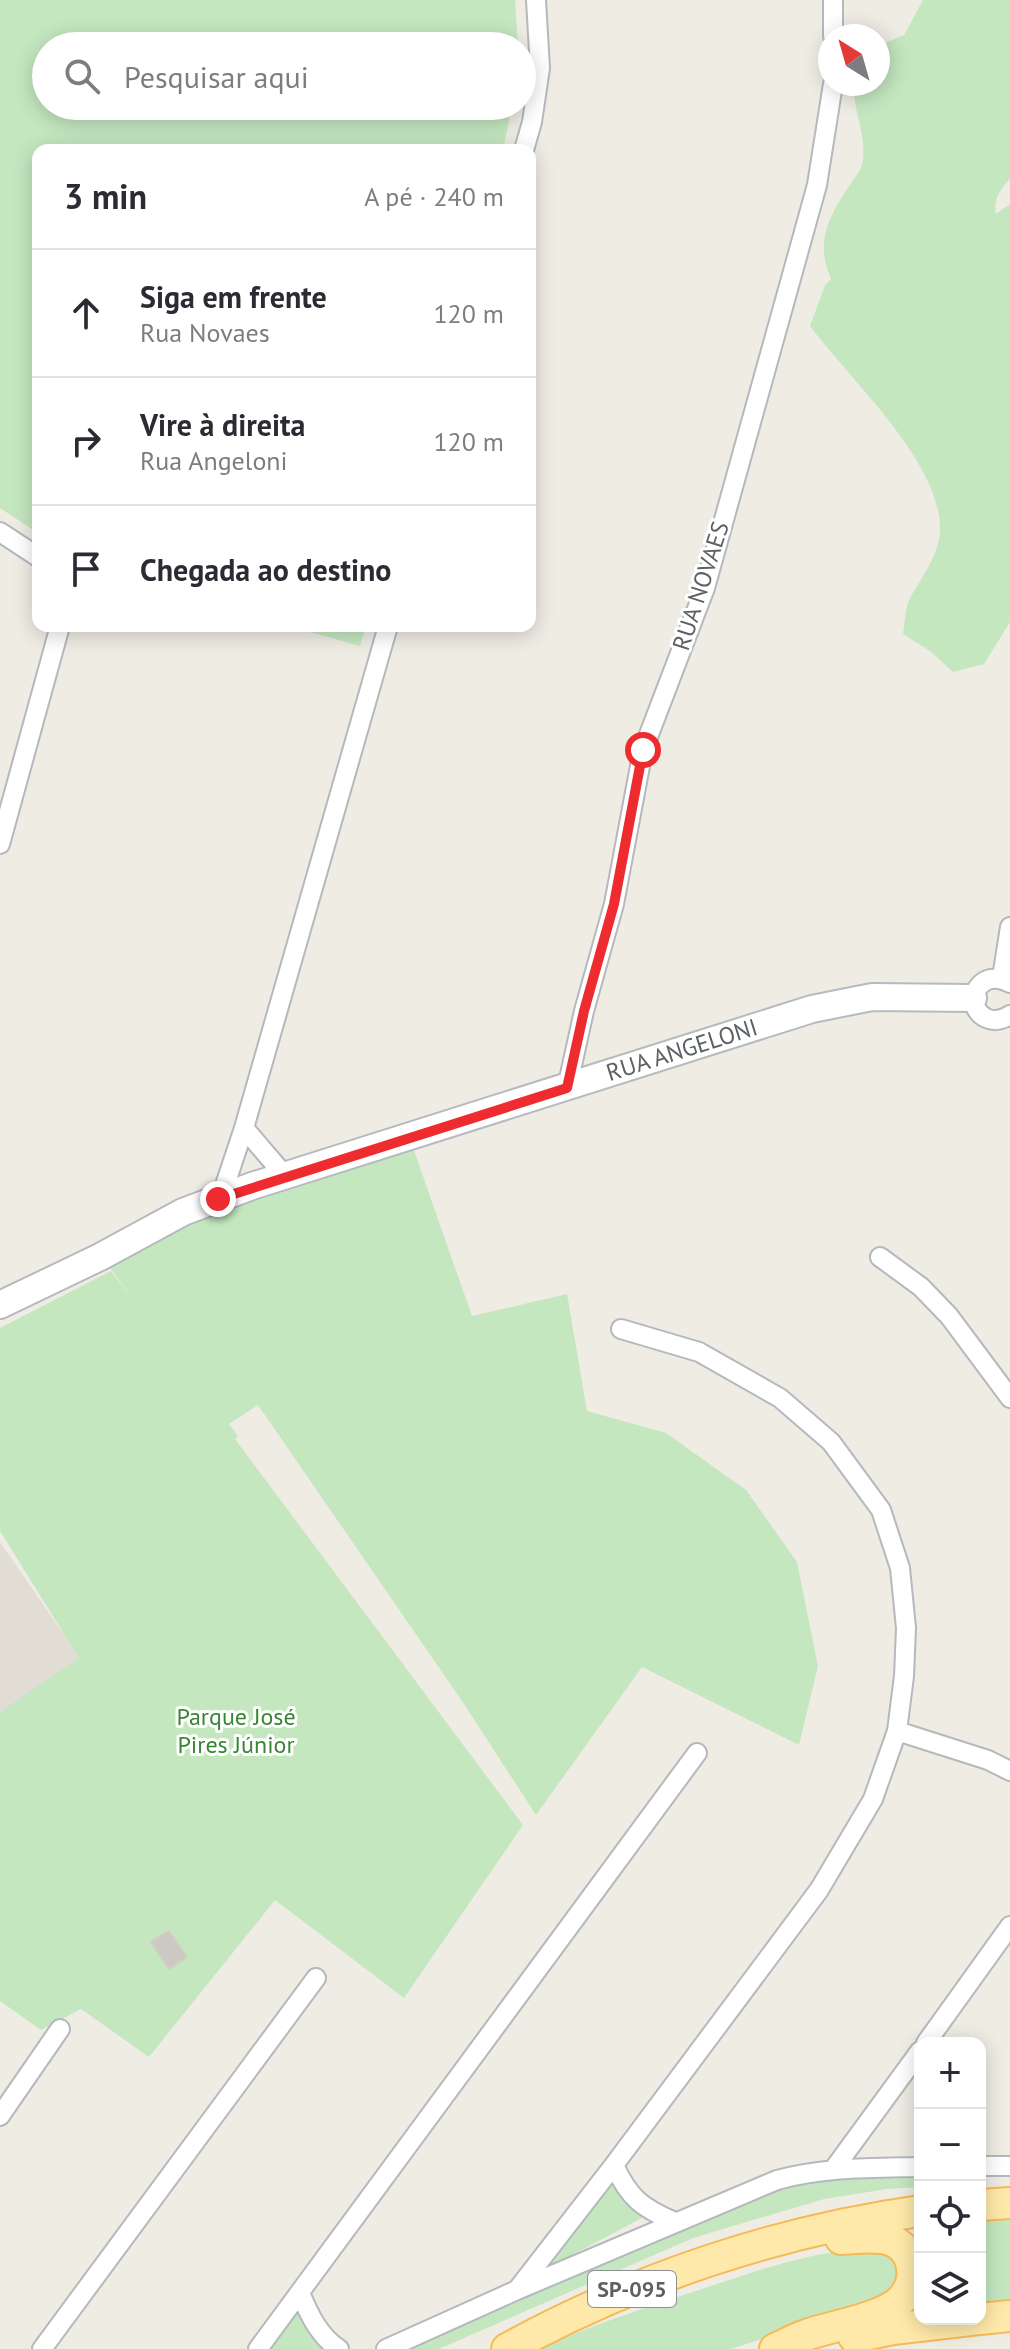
<!DOCTYPE html>
<html lang="pt">
<meta charset="utf-8">
<style>
:root{--surface:#fff;--page:#f7f7f7;--text:#2b2b33;--muted:#7c7c81;--line:#e1e1e2}
body{margin:0;font-family:"PT Sans",sans-serif;background:var(--page);color:var(--text)}
.controls{position:absolute;right:24px;bottom:24px;display:grid;overflow:hidden;border-radius:16px;box-shadow:0 4px 20px #0003}
.controls button{width:72px;height:72px;display:grid;place-items:center;padding:0;border:0;border-bottom:2px solid var(--line);background:var(--surface);color:var(--text);font:40px sans-serif}
.compass{position:absolute;left:818px;top:24px;width:72px;height:72px;border-radius:50%;background:var(--surface);box-shadow:0 4px 20px #0003;rotate:323deg}
.stop{position:absolute;width:24px;height:24px;margin:-18px;border:6px solid #ee2b2f;border-radius:50%;background:#fff}
.stop.end{background:#ee2b2f;border-color:#fff;box-shadow:0 2px 8px #0008}
.list{margin:0;padding:0;list-style:none}
h2{display:flex;justify-content:space-between;align-items:center;height:104px;margin:0;padding:0 32px;font-size:34px}
h2 small{font-size:26px;font-weight:400;color:var(--muted)}
.list li{display:grid;grid-template-columns:52px 1fr auto;gap:24px;align-items:center;box-sizing:border-box;height:128px;padding:0 32px;border-top:2px solid var(--line)}
.list b{display:block;font-size:30px;white-space:nowrap}
.list p{margin:0;font-size:26px;white-space:nowrap;color:var(--muted)}
.list em{font-size:26px;font-style:normal;color:var(--muted)}
.icon{flex:none;width:44px;height:44px;fill:none;stroke:currentColor;stroke-width:2;stroke-linecap:round;stroke-linejoin:round}
.map{position:relative;flex:none;width:1010px;height:2349px;overflow:hidden}
.search{position:absolute;background:var(--surface);box-shadow:0 4px 20px #0003;left:32px;top:32px;width:504px;height:88px;display:flex;align-items:center;gap:20px;box-sizing:border-box;padding:0 28px;border-radius:44px;color:var(--muted);font-size:30px}
.panel{position:absolute;background:var(--surface);box-shadow:0 4px 20px #0003;left:32px;top:144px;width:504px;height:488px;border-radius:16px}
.map>svg:first-child{display:block}
</style>
<div class="map">
<svg width="1010" height="2349" viewBox="0 0 1010 2349">
<rect width="100%" height="100%" fill="#efece4"/>
<path fill="#e1ddd5" d="M0 1542 80 1658 1 1712 0 1711Z"/>
<path fill="#c4e7c0" d="M0 0H515L518 46H46V106H512L503 150H38V533L0 508Z
M923 0H1010V179C1000 189 993 200 996 214L1010 204V622L984 664 953 672 930 651 903 634C905 623 905 608 910 598 921 578 939 555 940 531 942 462 849 379 810 326L825 285 831 279C815 241 828 219 849 186 853 180 860 172 862 165 868 138 853 110 853 84H878V46L904 35Z
M289 626H366L360 646Z
M412 1145 472 1316 567 1294 587 1411 666 1433 746 1490 797 1562 818 1666 799 1745 642 1667 536 1815 464 1704 258 1405 229 1424 238 1436 235 1439 523 1825 404 1998 275 1900 149 2057 81 2009 41 2030 0 2001V1712L79 1658 0 1531V1328L111 1271 138 1305 107 1264C168 1226 234 1207 302 1186 339 1174 376 1159 412 1145Z
M920 2174V2187L887 2189 824 2199 693 2238 439 2349H393L778 2187 834 2175Z
M613 2178 640 2209 642 2218 532 2276Z
M1010 2217V2302L980 2305V2219Z
M871 2248C876 2250 885 2252 890 2256 908 2270 889 2293 877 2301L731 2349H539C591 2325 645 2308 699 2290 756 2271 811 2251 871 2248Z
M300 2304 327 2349H268Z"/>
<path fill="#ccc9c3" stroke="#d4cdc2" stroke-width="2" d="M169 1931 187 1957 169 1969 151 1942Z"/>
<g fill="none" stroke-linecap="round" stroke-linejoin="round">
<defs>
<path id="street" d="M833 0V36
M524 150 532 122 540 68 536 0
M0 532 38 557
M0 844 60 626
M1002 978 1010 927
M1010 983C993 974 979 979 973 998 976 1018 993 1026 1010 1015
M567 1088 584 1011 614 904 643 750 705 588 817 185 833 84
M244 1128 285 1176
M221 1197 244 1128 388 626
M880 1257 921 1287 949 1316 1010 1398
M897 1731 988 1760 1010 1771
M926 2043 1010 1926
M0 2116 60 2029
M614 2165C629 2198 642 2208 675 2222
M980 2166H1010
M833 2170 920 2051
M517 2290 614 2165 819 1890 873 1799 897 1731 904 1676 906 1628 900 1568 881 1510 831 1442 780 1398 699 1352 621 1329
M300 2293C309 2314 319 2336 339 2349
M42 2349 316 1978
M258 2349 697 1753
M386 2349 517 2290 777 2180C824 2167 872 2168 920 2167"/>
<g id="secondary">
<path id="s1" d="M0 1305 100 1257 183 1212 252 1186 812 1009 872 997 973 998"/>
</g>
<path id="primary" d="M980 2205 1010 2203
M980 2319 1010 2316
M854 2337 893 2329 979 2319
M507 2349C634 2279 777 2231 920 2211
M775 2349C786 2344 797 2338 809 2334 833 2326 883 2318 901 2300 913 2288 916 2270 908 2255 895 2231 863 2238 841 2239"/>
</defs>
<use href="#street" stroke="#b5b8bc" stroke-width="22"/>
<use href="#secondary" stroke="#b6babf" stroke-width="30"/>
<use href="#primary" stroke="#f5ba57" stroke-width="34"/>
<use href="#street" stroke="#fff" stroke-width="18"/>
<use href="#secondary" stroke="#fff" stroke-width="26"/>
<use href="#primary" stroke="#ffe9aa" stroke-width="30"/>
</g>
<g fill="none" stroke-linecap="round" stroke-linejoin="round">
<path stroke="#ee2b2f" stroke-width="10" d="M218 1199 567 1088 584 1011 614 904 643 750"/>
</g>
<g text-anchor="middle" stroke-width="6" stroke-linejoin="round" paint-order="stroke">
<rect fill="#fff" stroke="#8d9093" stroke-width="2" x="588" y="2271" width="88" height="36" rx="6"/>
<g font-size="22" font-weight="bold" fill="#5c6165">
<text x="632" y="2297">SP-095</text>
</g>
<g font-size="24" fill="#5c6165" stroke="#fff">
<text transform="translate(701 586) rotate(-72)" y="8">RUA NOVAES</text>
<text dy="8" stroke="none"><textPath href="#s1" startOffset="730">RUA ANGELONI</textPath></text>
</g>
<g font-size="24" fill="#378632" stroke="#fff">
<text x="236" y="1725">Parque José<tspan x="236" dy="28">Pires Júnior</tspan></text>
</g>
</g>
</svg>
<div class="controls">
<button>+</button>
<button>−</button>
<button><svg class="icon" aria-label="locate" viewBox="0 0 24 24"><circle cx="12" cy="12" r="6"/><path d="M12 2v4M12 18v4M2 12h4M18 12h4"/></svg></button>
<button><svg class="icon" aria-label="layers" viewBox="0 0 24 24"><path d="M12 4l9 5-9 5-9-5zM3 14l9 5 9-5"/></svg></button>
</div>
<svg class="compass" viewBox="-18 -18 36 36"><path d="M0-13l5 13h-10z" fill="#e53935"/><path d="M0 13l5-13h-10z" fill="#7c7c81"/></svg>
<div class="stop" style="left:643px;top:750px"></div>
<div class="stop end" style="left:218px;top:1199px"></div>
<div class="search"><svg class="icon" aria-label="search" viewBox="0 0 24 24"><circle cx="10" cy="10" r="6"/><path d="M15 15l6 6"/></svg>Pesquisar aqui</div>
<section class="panel">
<h2>3 min<small>A pé · 240 m</small></h2>
<ul class="list">
<li><svg class="icon" aria-label="ahead" viewBox="0 0 24 24"><path d="M12 20V5M6 11l6-6 6 6"/></svg><div><b>Siga em frente</b><p>Rua Novaes</p></div><em>120 m</em></li>
<li><svg class="icon" aria-label="right" viewBox="0 0 24 24"><path d="M7 20v-9h11M14 6l5 5-5 5"/></svg><div><b>Vire à direita</b><p>Rua Angeloni</p></div><em>120 m</em></li>
<li><svg class="icon" aria-label="arrive" viewBox="0 0 24 24"><path d="M6 21V4h12l-3 4 3 4H6"/></svg><div><b>Chegada ao destino</b></div></li>
</ul>
</section>
</div>
